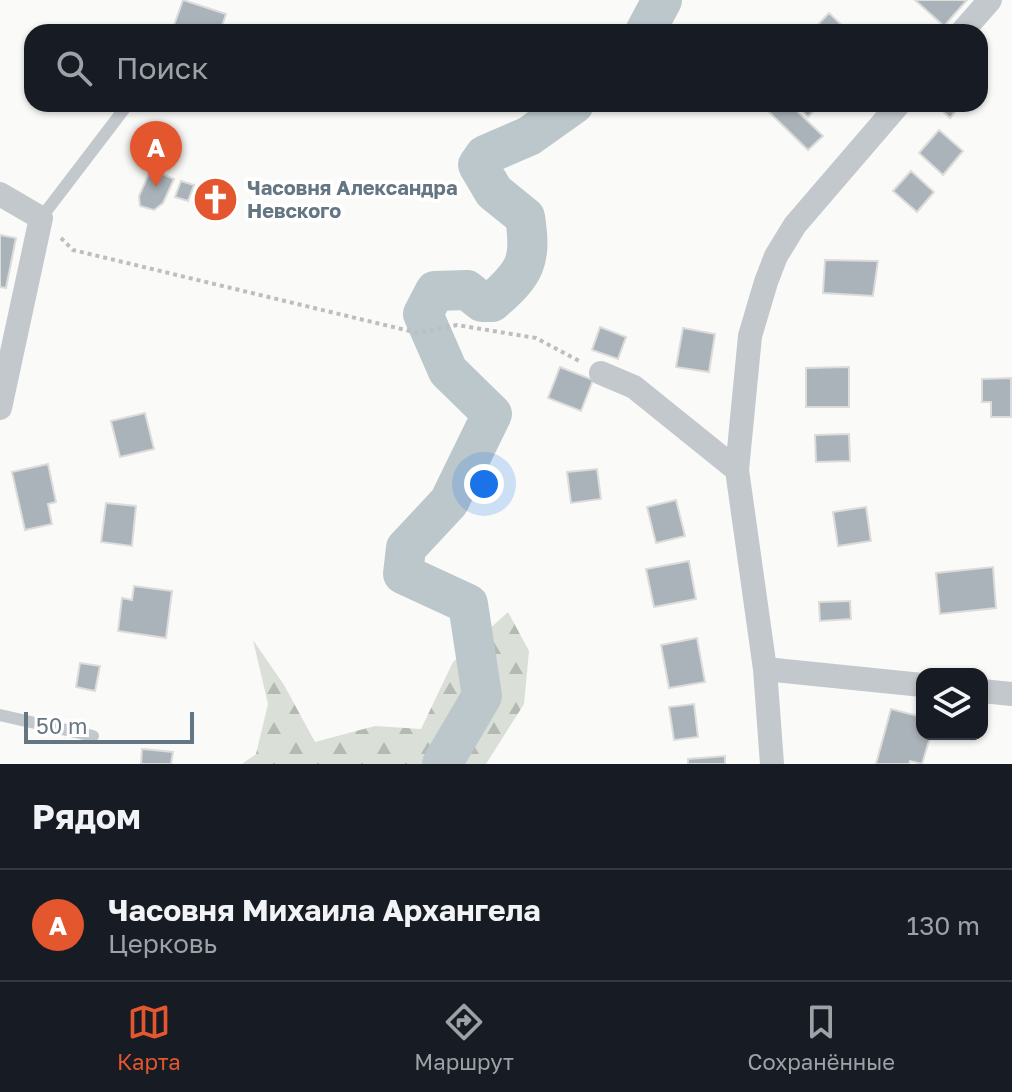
<!DOCTYPE html>
<html lang="ru">
<meta charset="utf-8">
<style>
:root{--surface:#171b24;--page:#20242c;--text:#f1f3f6;--muted:#9ea1a6;--line:#363941;--accent:#e4572e}
body{margin:0;font-family:"Golos Text",sans-serif;background:var(--page);color:var(--text)}
.controls{position:absolute;right:24px;bottom:24px;display:grid;overflow:hidden;border-radius:16px;box-shadow:0 2px 6px #0004}
.controls button{width:72px;height:72px;display:grid;place-items:center;padding:0;border:0;border-bottom:2px solid var(--line);background:var(--surface);color:var(--text);font:40px sans-serif}
.scale{position:absolute;left:24px;bottom:20px;width:170px;box-sizing:border-box;padding-left:8px;border:4px solid #657683;border-top:0;font-size:22px;line-height:28px;white-space:nowrap;color:#657683;-webkit-text-stroke:6px #fff;paint-order:stroke}
.you{position:absolute;left:484px;top:484px;width:28px;height:28px;margin:-20px;border:6px solid #fff;border-radius:50%;background:#1a73e8;box-shadow:0 0 0 12px #1a73e833}
.badge{display:grid;place-items:center;width:52px;height:52px;border-radius:50%;background:var(--accent);color:#fff;font-size:26px;font-weight:700}
.pin{position:absolute;translate:-50% -66px;filter:drop-shadow(0 2px 4px #0008)}
.pin::after{content:'';position:absolute;top:42px;width:28px;height:24px;background:inherit;clip-path:polygon(0 0,100% 0,50% 100%)}
.list{margin:0;padding:0;list-style:none}
h2{display:flex;justify-content:space-between;align-items:center;height:104px;margin:0;padding:0 32px;font-size:34px}
h2 small{font-size:26px;font-weight:400;color:var(--muted)}
.list li{display:grid;grid-template-columns:52px 1fr auto;gap:24px;align-items:center;box-sizing:border-box;height:112px;padding:0 32px;border-top:2px solid var(--line)}
.list b{display:block;font-size:30px;white-space:nowrap}
.list p{margin:0;font-size:26px;white-space:nowrap;color:var(--muted)}
.list em{font-size:26px;font-style:normal;color:var(--muted)}
.icon{flex:none;width:44px;height:44px;fill:none;stroke:currentColor;stroke-width:2;stroke-linecap:round;stroke-linejoin:round}
.map{position:relative;flex:none;width:1012px;height:764px;overflow:hidden}
.search{position:absolute;background:var(--surface);box-shadow:0 2px 6px #0004;left:24px;right:24px;top:24px;height:88px;display:flex;align-items:center;gap:20px;box-sizing:border-box;padding:0 28px;border-radius:24px;color:var(--muted);font-size:30px}
.sheet{height:216px;background:var(--surface)}
nav{display:flex;justify-content:space-around;align-items:center;box-sizing:border-box;height:112px;border-top:2px solid var(--line);background:var(--surface);font-size:22px;color:var(--muted)}
nav a{display:grid;justify-items:center;gap:4px}
nav .on{color:var(--accent)}
.map>svg:first-child{display:block}
</style>
<div class="map">
<svg width="1012" height="764" viewBox="0 0 1012 764">
<defs>
<pattern id="forest-firs" width="22" height="20" patternUnits="userSpaceOnUse" patternTransform="scale(2)"><rect width="22" height="20" fill="#dadfd7"/><path d="M5 1l3.5 6h-7zM16 11l3.5 6h-7z" fill="#b4b9b4"/></pattern>
</defs>
<rect width="100%" height="100%" fill="#fafaf8"/>
<path fill="url(#forest-firs)" d="M508 612 529 651 524 704 486 764H242L256 754 268 704 253 640 284 685 315 742 375 726 421 729 453 662Z"/>
<g fill="none" stroke-linecap="round" stroke-linejoin="round">
<path stroke="#bbc7cb" stroke-width="40" d="M645 32 662 0
M442 764 482 696 468 604 403 574 406 548 449 502 492 414 448 371 423 314 435 291 467 290 482 302H492C525 273 532 262 525 217L494 192 478 165 485 155 529 136 574 104"/>
</g>
<path fill="#aab3b9" stroke="#dcdcda" stroke-width="2" d="M183 0 226 14 220 32 172 31Z
M915 0H967L944 26Z
M829 13 849 32H811Z
M829 13 849 32H811Z
M773 104H790L823 136 808 150 767 110Z
M795 104H820L808 117Z
M935 104H962L950 118Z
M939 130 963 151 943 175 919 153Z
M151 169 174 179 163 203 154 210 140 206 139 196Z
M911 171 934 192 917 212 893 191Z
M211 179 234 188 222 221 199 213Z
M181 181 194 185 188 201 175 197Z
M0 235 16 238 6 288 0 287Z
M825 260 878 261 873 296 823 293Z
M825 260 878 261 873 296 823 293Z
M600 327 626 337 618 359 592 350Z
M683 328 715 334 709 372 676 367Z
M560 367 593 380 581 411 548 398Z
M849 367V407H806V368Z
M1011 378V417H991V402H982V379Z
M145 413 154 449 120 457 111 421Z
M849 434 850 461 816 462 815 435Z
M48 464 56 502 48 504 52 524 25 530 12 472Z
M597 469 601 499 571 503 567 472Z
M676 500 685 536 656 543 647 507Z
M106 503 136 506 132 546 101 542Z
M866 507 871 541 838 546 833 512Z
M689 561 696 599 654 607 646 569Z
M993 567 996 608 940 614 936 573Z
M134 586 172 591 166 638 118 631 122 598 132 600Z
M850 601 851 619 820 621 819 602Z
M697 638 705 682 669 688 661 645Z
M80 663 100 666 95 691 76 687Z
M694 704 698 737 674 740 669 707Z
M891 709 922 717V734H931L922 764 910 761 909 764H876Z
M142 749 173 752 171 764H141Z
M725 756V764H688V759Z"/>
<g fill="none" stroke-linecap="round" stroke-linejoin="round">
<path stroke="#bbbfc2" stroke-width="4" stroke-dasharray="4 4" stroke-linecap="butt" d="M61 238 73 250 418 333 457 325 536 338 581 362"/>
<path stroke="#c3c8cc" stroke-width="12" d="M41 218 128 104
M0 715 93 736"/>
<path stroke="#c3c8cc" stroke-width="24" d="M962 32 990 0
M0 194 41 218 0 408
M601 373 634 387 737 470
M765 669 922 685
M982 691 1012 694
M772 764 765 669 737 470 750 336 766 282 776 256 795 225 899 104"/>
</g>
<defs>
<symbol id="church-disc" viewBox="-11 -11 22 22"><circle r="9.5" fill="#e4572e" stroke="#fff"/><path d="M-1.2-6h2.4v3.5h3.3v2.4h-3.3V6h-2.4V-.1h-3.3v-2.4h3.3Z" fill="#fff"/></symbol>
</defs>
<g fill-rule="evenodd">
<use href="#church-disc" x="190" y="174" width="51" height="51"/>
</g>
<g text-anchor="middle" stroke-width="8" stroke-linejoin="round" paint-order="stroke">
<g font-size="20" font-weight="bold" fill="#657683" stroke="#fff" text-anchor="start">
<text x="247" y="195">Часовня Александра<tspan x="247" dy="23">Невского</tspan></text>
</g>
</g>
</svg>
<div class="controls">
<button><svg class="icon" aria-label="layers" viewBox="0 0 24 24"><path d="M12 4l9 5-9 5-9-5zM3 14l9 5 9-5"/></svg></button>
</div>
<div class="scale">50 m</div>
<div class="you"></div>
<div class="pin badge" style="left:156px;top:187px">A</div>
<div class="search"><svg class="icon" aria-label="search" viewBox="0 0 24 24"><circle cx="10" cy="10" r="6"/><path d="M15 15l6 6"/></svg>Поиск</div>
</div>
<section class="sheet">
<h2>Рядом<small></small></h2>
<ul class="list">
<li><span class="badge">A</span><div><b>Часовня Михаила Архангела</b><p>Церковь</p></div><em>130 m</em></li>
</ul>
</section>
<nav>
<a class="on"><svg class="icon" aria-label="map" viewBox="0 0 24 24"><path d="M3 6l6-2 6 2 6-2v14l-6 2-6-2-6 2zM9 4v14M15 6v14"/></svg>Карта</a>
<a><svg class="icon" aria-label="directions" viewBox="0 0 24 24"><path d="M12 3l9 9-9 9-9-9zM9 14v-3h6M13 9l2 2-2 2"/></svg>Маршрут</a>
<a><svg class="icon" aria-label="saved" viewBox="0 0 24 24"><path d="M7 4h10v16l-5-4-5 4z"/></svg>Сохранённые</a>
</nav>
